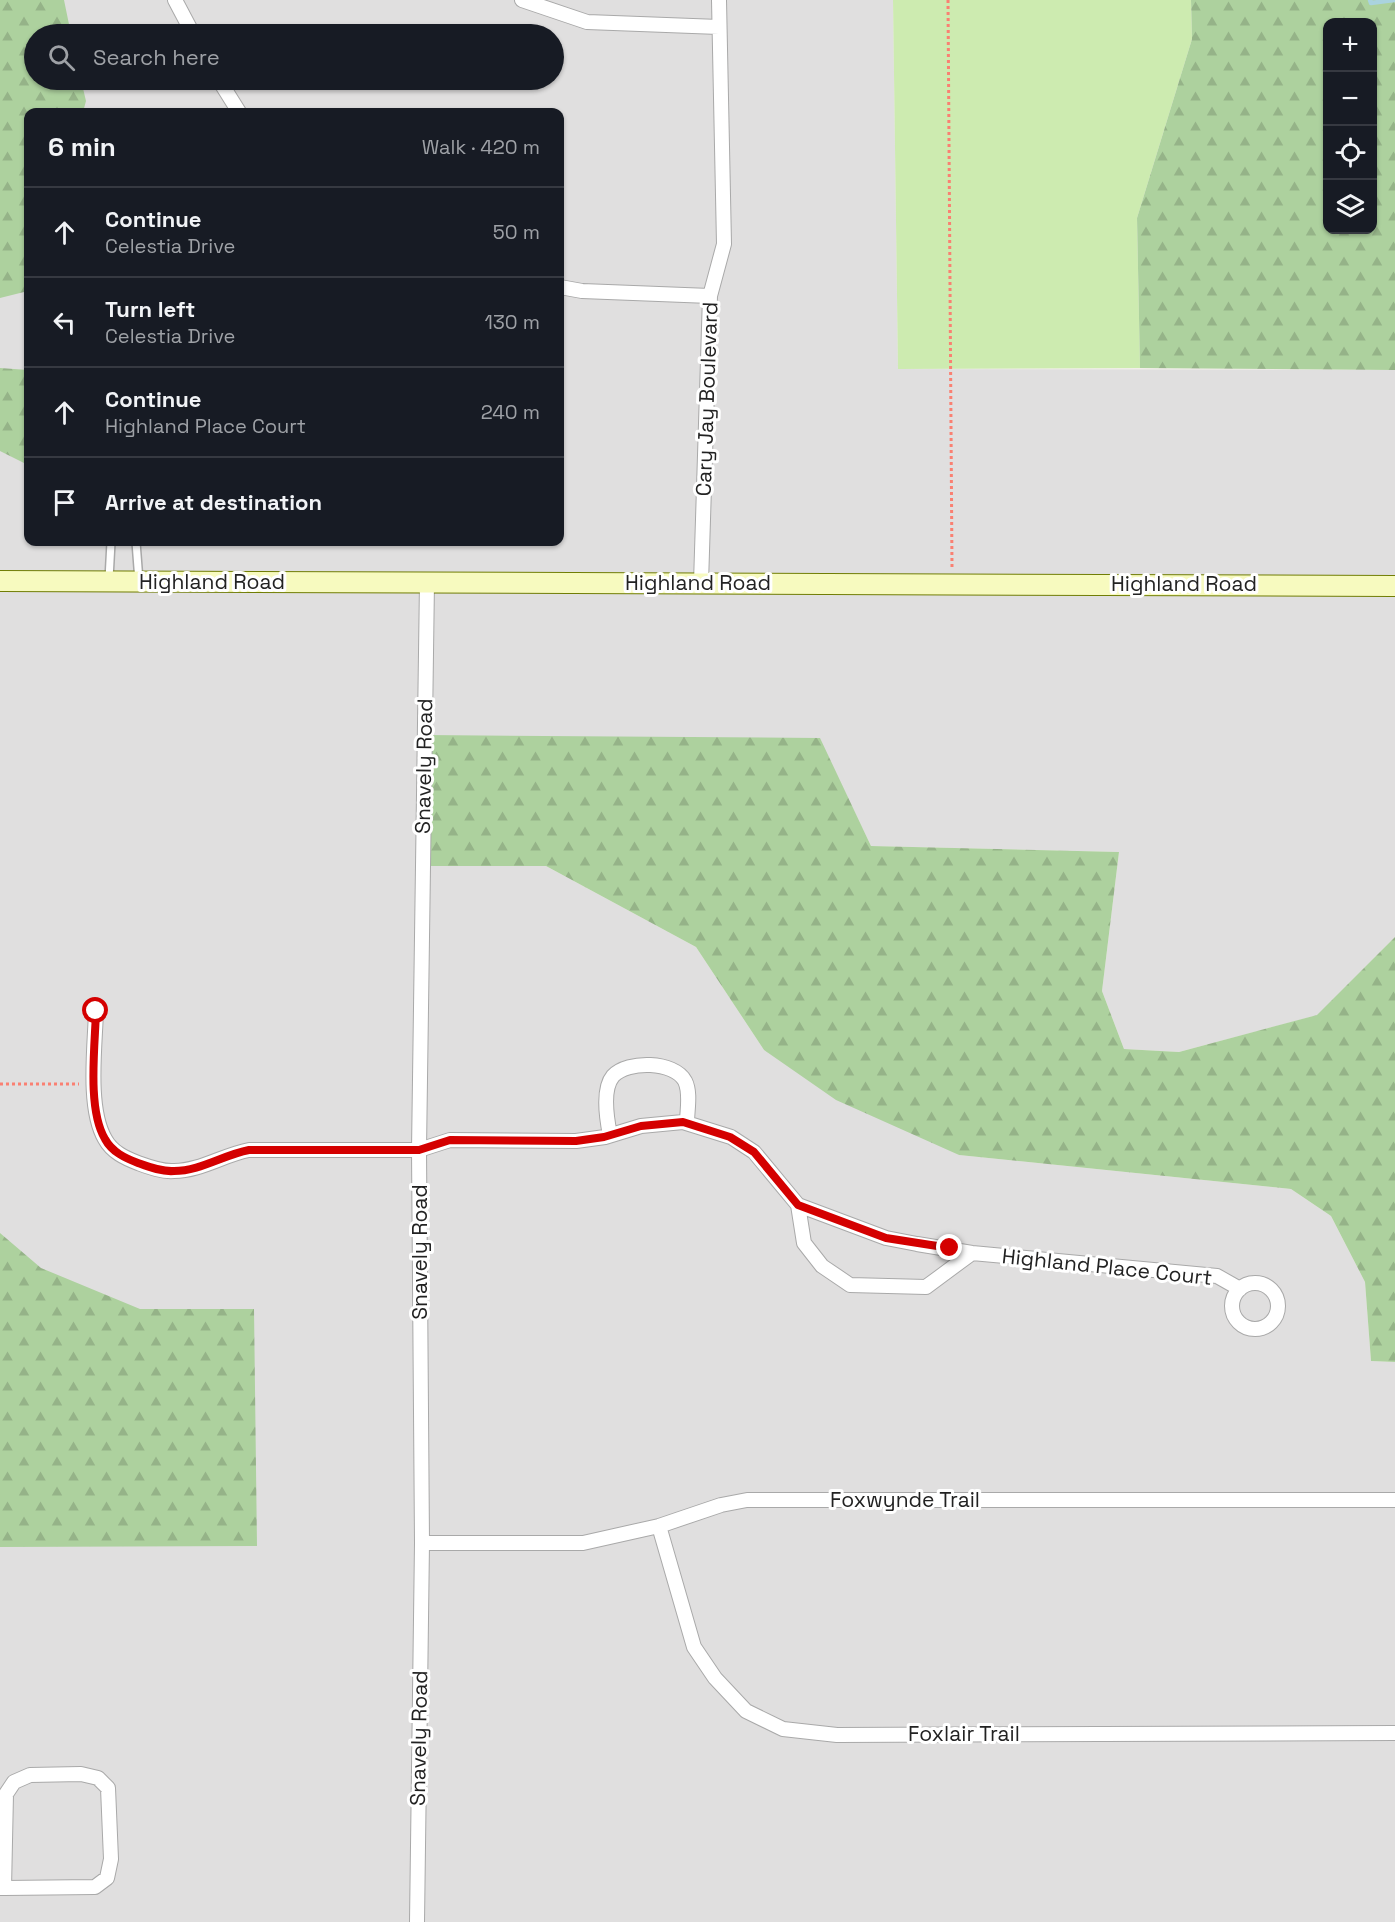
<!DOCTYPE html>
<meta charset="utf-8">
<style>
:root{--surface:#171b24;--page:#242831;--text:#f1f3f6;--muted:#9ea1a6;--line:#363941}
body{margin:0;font-family:"Space Grotesk",sans-serif;background:var(--page);color:var(--text)}
.controls{position:absolute;right:18px;top:18px;display:grid;overflow:hidden;border-radius:12px;box-shadow:0 2px 4px #0004}
.controls button{width:54px;height:54px;display:grid;place-items:center;padding:0;border:0;border-bottom:2px solid var(--line);background:var(--surface);color:var(--text);font:30px sans-serif}
.stop{position:absolute;width:18px;height:18px;margin:-14px;border:4px solid #d40000;border-radius:50%;background:#fff}
.stop.end{background:#d40000;border-color:#fff;box-shadow:0 2px 6px #0008}
.list{margin:0;padding:0;list-style:none}
h2{display:flex;justify-content:space-between;align-items:center;height:78px;margin:0;padding:0 24px;font-size:26px}
h2 small{font-size:20px;font-weight:400;color:var(--muted)}
.list li{display:grid;grid-template-columns:39px 1fr auto;gap:18px;align-items:center;box-sizing:border-box;height:90px;padding:0 24px;border-top:2px solid var(--line)}
.list b{display:block;font-size:22px;white-space:nowrap}
.list p{margin:0;font-size:20px;white-space:nowrap;color:var(--muted)}
.list em{font-size:20px;font-style:normal;color:var(--muted)}
.icon{flex:none;width:33px;height:33px;fill:none;stroke:currentColor;stroke-width:2;stroke-linecap:round;stroke-linejoin:round}
.map{position:relative;flex:none;width:1395px;height:1922px;overflow:hidden}
.search{position:absolute;background:var(--surface);box-shadow:0 2px 4px #0004;left:24px;top:24px;width:540px;height:66px;display:flex;align-items:center;gap:15px;box-sizing:border-box;padding:0 21px;border-radius:33px;color:var(--muted);font-size:22px}
.panel{position:absolute;background:var(--surface);box-shadow:0 2px 4px #0004;left:24px;top:108px;width:540px;height:438px;border-radius:12px}
.map>svg:first-child{display:block}
</style>
<div class="map">
<svg width="1395" height="1922" viewBox="0 0 1395 1922">
<defs>
<pattern id="forest-firs" width="22" height="20" patternUnits="userSpaceOnUse" patternTransform="scale(1.5)"><rect width="22" height="20" fill="#add19e"/><path d="M5 1l3.5 6h-7zM16 11l3.5 6h-7z" fill="#95b388"/></pattern>
</defs>
<rect width="100%" height="100%" fill="#f2efe9"/>
<path fill="#e0dfdf" fill-rule="evenodd" d="M0 0H893L898 369 1395 370V937L1318 1015 1179 1052 1124 1049 1102 991 1119 852 871 846 819 738 423 866H546L696 947 764 1050 959 1155 1291 1189 1331 1216 1365 1282 1371 1361 1395 1362V1922H0ZM34 34H554V80H34ZM28 112H560V542H28Z"/>
<path fill="#cdebb0" d="M893 0H1191L1192 39 1137 218 1140 368 898 369Z"/>
<path fill="url(#forest-firs)" fill-rule="evenodd" d="M0 0H64L71 34H34V80H81L86 101 83 112H28V291L0 298Z
M1191 0H1395V370L1140 368 1137 218 1192 39ZM1328 22H1372V230H1328Z
M0 368 28 370V465L0 451Z
M425 735 820 738 871 846 1119 852 1102 991 1124 1049 1179 1052 1317 1015 1395 937V1362L1371 1361 1365 1282 1331 1216 1291 1189 959 1155 836 1100 764 1050 696 947 546 866H423Z
M0 1233 41 1268 140 1309H254L257 1546 0 1547Z"/>
<g fill="none" stroke-linecap="round" stroke-linejoin="round">
<path stroke="#aad3df" stroke-width="4.5" d="M1370 0 1371 3 1394 0"/>
<defs>
<path id="lane" d="M136 542 139 581
M109 579 111 542"/>
<path id="street" d="M175 0 193 34
M522 0 587 22 719 27
M219 80 239 112
M560 287 582 291 710 296
M701 583 710 296 724 244 719 0
M96 1011C95 1046 87 1108 105 1139 112 1152 125 1158 138 1163 149 1167 162 1172 174 1171 200 1171 223 1155 249 1150H419L450 1140 576 1141 605 1137 641 1126 683 1122 731 1137 754 1152 798 1205
M610 1135C607 1120 602 1089 613 1076 628 1060 674 1061 685 1081 691 1093 687 1110 687 1123
M972 1253 926 1287 850 1285 822 1266 804 1243 798 1205 886 1238 917 1244 972 1253 1217 1276 1240 1289
M1232 1306a23 23 0 1 1 46 0a23 23 0 1 1-46 0Z
M659 1526 694 1647 715 1678 746 1711 783 1729 837 1735 1395 1733
M422 1543H583L659 1526 721 1505 747 1500H1395
M0 1888H4L95 1887 107 1878 111 1859 108 1788 98 1778 81 1774 30 1775 14 1782 6 1794 4 1888
M417 1922 422 1543 419 1150 427 582"/>
<path id="secondary" d="M0 581 1395 586"/>
</defs>
<use href="#lane" stroke="#a9a9a9" stroke-width="10"/>
<use href="#street" stroke="#a9a9a9" stroke-width="16"/>
<use href="#secondary" stroke="#707d05" stroke-width="22"/>
<path stroke="#fa8072" stroke-width="3" stroke-dasharray="3 3" stroke-linecap="butt" d="M948 0 952 567
M0 1084H79"/>
<use href="#lane" stroke="#fff" stroke-width="7"/>
<use href="#street" stroke="#fff" stroke-width="14"/>
<use href="#secondary" stroke="#f7fabf" stroke-width="20"/>
</g>
<g fill="none" stroke-linecap="round" stroke-linejoin="round">
<path stroke="#d40000" stroke-width="8" d="M96 1011C95 1046 87 1109 105 1139 112 1152 125 1158 138 1163 149 1167 162 1172 174 1171 200 1171 223 1155 249 1150H419L450 1140 576 1141 604 1137 641 1126 683 1122 730 1137 754 1152 798 1205 886 1238 950 1248"/>
</g>
<g text-anchor="middle" stroke-width="6" stroke-linejoin="round" paint-order="stroke">
<g font-size="21" fill="#222" stroke="#fff">
<text transform="translate(707 399) rotate(-88)" y="7">Cary Jay Boulevard</text>
<text x="212" y="589">Highland Road</text>
<text x="698" y="590">Highland Road</text>
<text x="1184" y="591">Highland Road</text>
<text transform="translate(424 766) rotate(-89)" y="7">Snavely Road</text>
<text transform="translate(420 1252) rotate(-90)" y="7">Snavely Road</text>
<text transform="translate(1107 1267) rotate(6)" y="7">Highland Place Court</text>
<text x="905" y="1507">Foxwynde Trail</text>
<text x="964" y="1741">Foxlair Trail</text>
<text transform="translate(419 1738) rotate(-89)" y="7">Snavely Road</text>
</g>
</g>
</svg>
<div class="controls">
<button>+</button>
<button>−</button>
<button><svg class="icon" aria-label="locate" viewBox="0 0 24 24"><circle cx="12" cy="12" r="6"/><path d="M12 2v4M12 18v4M2 12h4M18 12h4"/></svg></button>
<button><svg class="icon" aria-label="layers" viewBox="0 0 24 24"><path d="M12 4l9 5-9 5-9-5zM3 14l9 5 9-5"/></svg></button>
</div>
<div class="stop" style="left:96px;top:1011px"></div>
<div class="stop end" style="left:950px;top:1248px"></div>
<div class="search"><svg class="icon" aria-label="search" viewBox="0 0 24 24"><circle cx="10" cy="10" r="6"/><path d="M15 15l6 6"/></svg>Search here</div>
<section class="panel">
<h2>6 min<small>Walk · 420 m</small></h2>
<ul class="list">
<li><svg class="icon" aria-label="ahead" viewBox="0 0 24 24"><path d="M12 20V5M6 11l6-6 6 6"/></svg><div><b>Continue</b><p>Celestia Drive</p></div><em>50 m</em></li>
<li><svg class="icon" aria-label="left" viewBox="0 0 24 24"><path d="M17 20v-9H6M10 6l-5 5 5 5"/></svg><div><b>Turn left</b><p>Celestia Drive</p></div><em>130 m</em></li>
<li><svg class="icon" aria-label="ahead" viewBox="0 0 24 24"><path d="M12 20V5M6 11l6-6 6 6"/></svg><div><b>Continue</b><p>Highland Place Court</p></div><em>240 m</em></li>
<li><svg class="icon" aria-label="arrive" viewBox="0 0 24 24"><path d="M6 21V4h12l-3 4 3 4H6"/></svg><div><b>Arrive at destination</b></div></li>
</ul>
</section>
</div>
